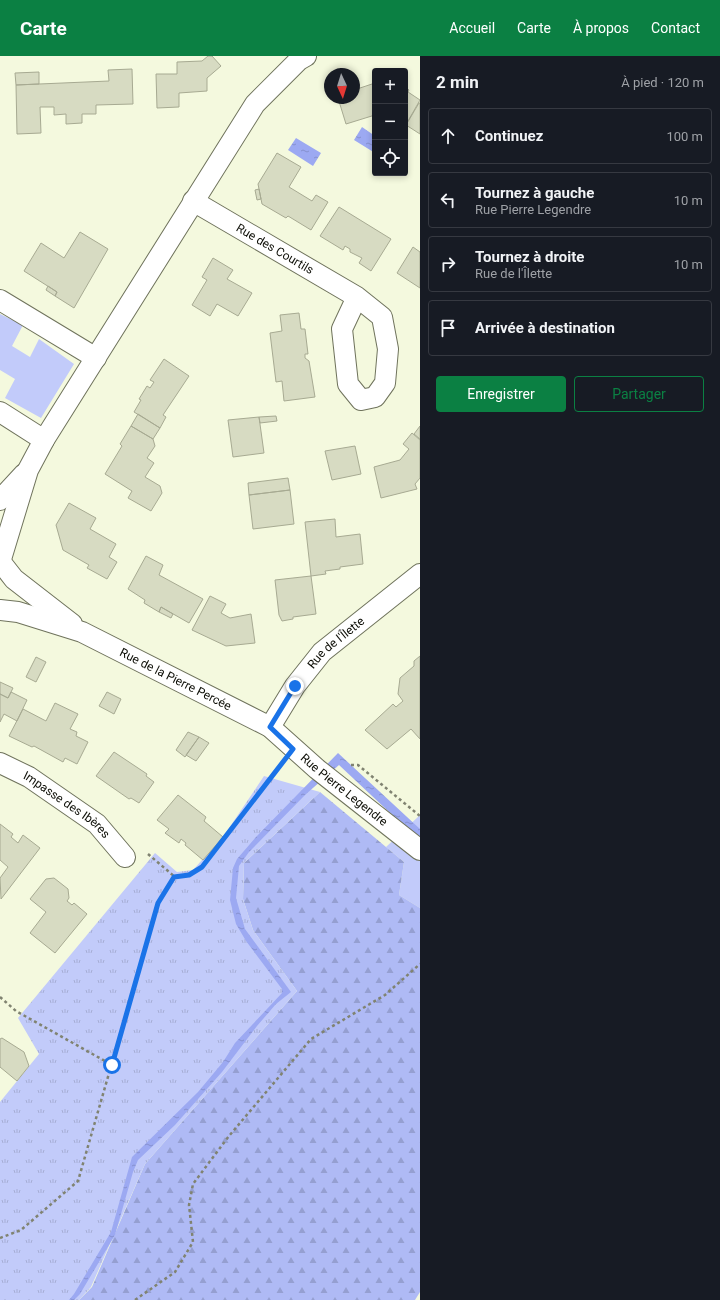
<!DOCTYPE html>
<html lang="fr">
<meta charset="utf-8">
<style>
:root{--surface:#171b24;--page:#20242c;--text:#f1f3f6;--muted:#9ea1a6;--line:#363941;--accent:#0b8043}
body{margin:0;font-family:Roboto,sans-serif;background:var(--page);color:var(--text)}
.controls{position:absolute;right:12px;top:12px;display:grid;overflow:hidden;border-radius:4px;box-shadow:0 2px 6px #0003}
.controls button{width:36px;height:36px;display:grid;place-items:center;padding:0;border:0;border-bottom:1px solid var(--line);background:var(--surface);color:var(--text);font:20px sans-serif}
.compass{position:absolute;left:324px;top:12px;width:36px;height:36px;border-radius:50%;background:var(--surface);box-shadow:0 2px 6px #0003;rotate:176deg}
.stop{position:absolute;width:12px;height:12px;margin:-9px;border:3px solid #1a73e8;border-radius:50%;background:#fff}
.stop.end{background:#1a73e8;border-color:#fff;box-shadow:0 1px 4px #0008}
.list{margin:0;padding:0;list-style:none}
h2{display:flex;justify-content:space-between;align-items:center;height:52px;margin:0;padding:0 16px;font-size:17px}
h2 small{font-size:13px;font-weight:400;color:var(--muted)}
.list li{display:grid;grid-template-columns:26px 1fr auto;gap:12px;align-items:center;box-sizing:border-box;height:56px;margin:0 8px 8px;padding:0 8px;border:1px solid var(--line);border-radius:4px}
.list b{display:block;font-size:15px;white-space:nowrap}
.list p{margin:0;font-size:13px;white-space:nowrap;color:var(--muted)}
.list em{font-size:13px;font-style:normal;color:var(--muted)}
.actions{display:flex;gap:8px;padding:12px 16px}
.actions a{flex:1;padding:9px 0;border:1px solid var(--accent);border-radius:4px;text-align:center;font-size:14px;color:var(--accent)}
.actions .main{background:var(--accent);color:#fff}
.icon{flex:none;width:22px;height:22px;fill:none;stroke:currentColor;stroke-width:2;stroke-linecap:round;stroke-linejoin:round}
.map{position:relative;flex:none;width:420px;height:1244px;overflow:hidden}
header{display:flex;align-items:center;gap:24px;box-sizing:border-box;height:56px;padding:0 20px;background:var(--accent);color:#fff}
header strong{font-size:19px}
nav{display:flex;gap:22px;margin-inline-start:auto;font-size:14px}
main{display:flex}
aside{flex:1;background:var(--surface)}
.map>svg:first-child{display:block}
</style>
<header>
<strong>Carte</strong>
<nav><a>Accueil</a><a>Carte</a><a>À propos</a><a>Contact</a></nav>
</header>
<main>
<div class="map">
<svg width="420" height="1244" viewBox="0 0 420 1244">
<defs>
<pattern id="forest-firs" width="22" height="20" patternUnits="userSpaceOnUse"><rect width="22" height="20" fill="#afbaf5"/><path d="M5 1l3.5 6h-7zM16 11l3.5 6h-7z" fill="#959fd1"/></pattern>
<pattern id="park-tufts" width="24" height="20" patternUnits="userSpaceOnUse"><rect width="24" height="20" fill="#c2cbfa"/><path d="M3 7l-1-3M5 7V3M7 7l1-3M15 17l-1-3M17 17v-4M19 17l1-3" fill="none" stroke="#a6add5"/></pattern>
<pattern id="water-ripples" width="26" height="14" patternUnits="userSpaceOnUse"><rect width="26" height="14" fill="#9ca9f2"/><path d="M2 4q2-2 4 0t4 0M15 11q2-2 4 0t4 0" fill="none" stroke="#8590ce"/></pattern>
</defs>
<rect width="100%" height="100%" fill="#f4f9de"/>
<path fill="#c2cbfa" d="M0 258 23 269 12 290 30 301 39 283 74 308 41 362 5 342 15 323 0 314Z
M420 759V852L399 839 404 806 386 791Z"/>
<path fill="url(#forest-firs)" d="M320 736 404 806 399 839 420 852V1236L415 1244H79L92 1231 145 1108 297 935 253 874 243 843 244 807Z"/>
<path fill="url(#park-tufts)" d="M264 720 320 736 244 807 243 843 253 874 297 935 145 1108 91 1231 79 1244H0V1046L39 998 18 962 155 797 177 816 193 814 223 781Z"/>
<path fill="url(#water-ripples)" d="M362 71 375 80V97L354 84Z
M296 82 321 97 313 110 288 94Z
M338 697 420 773V785L339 709 305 739 249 796 239 810 236 842 245 873 291 936 276 948 257 970 222 1016 175 1069 138 1104 133 1116 115 1179 80 1238 74 1244H69L74 1238 111 1176 132 1101 198 1036 223 1006 235 987 282 937V933L246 885 236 868 230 844 233 812 237 803 256 781Z"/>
<path fill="#d7dbc2" stroke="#a7aa92" d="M208 0H212L221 10 207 22V35L179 37V51L157 52 156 18H177V6L202 5Z
M132 13 133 48 96 49V58H82V67L66 68V58L54 59V51H40L41 77 17 78 16 29 109 25 108 14Z
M39 16V28L16 29 15 17Z
M375 27V59L346 68 338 42H354V34Z
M405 31 409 34 408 36 420 44 408 65 405 62Z
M419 47H420V78L406 69Z
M277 97 301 111 289 131 312 145 316 139 328 146 311 174 288 160 286 162 262 148 258 128Z
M259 133 261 143 257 144 255 134Z
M339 151 391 183 371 215 359 207 362 202 350 196V193L345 190 343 194 320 180Z
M80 176 108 193 74 252 55 240 57 236 24 215 41 187 64 202Z
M413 191 420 196V232L397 217Z
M213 202 233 214 227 223 252 237 238 260 217 248 210 260 192 249 207 224 202 221Z
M48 230 57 236 55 240 46 234Z
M299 257 301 273H305L308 298H305V302L309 305 315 341 284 345 282 325 276 326 270 277 282 275 280 259Z
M164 303 189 320 163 359 166 361 160 372 134 356 141 344 139 343 147 330 150 332 154 326 150 324Z
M138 358 160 372 153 383 131 370Z
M276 360 277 365 260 367 259 361Z
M259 361 264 397 233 401 228 364Z
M131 370 153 383 155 390 147 402 154 407 145 421 160 430 162 437 151 455 128 442 132 435 105 418 122 390 120 388Z
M420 370V383L414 378Z
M412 377 420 384V422L415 428 417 433 381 442 374 411 400 404 409 393 403 388Z
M355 390 361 418 332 424 325 395Z
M288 422 290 434 249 439 248 427Z
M290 434 294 468 253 473 249 439Z
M69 447 96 462 90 473 116 488 109 501 117 506 107 523 87 512 89 509 63 494 56 469Z
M335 463 336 481 360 478 363 508 340 511V513L325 515 326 518 311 520 305 466Z
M146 500 163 509 159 519 203 543 189 567 161 551 159 556 144 547 145 544 128 533Z
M311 520 316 558 293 561V563L282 565 279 559 275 524Z
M210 540 226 548 221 557 230 562 251 558 255 587 226 590 192 574Z
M161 551 173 558 171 562 159 556Z
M420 600V683L411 673 387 693 365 674 393 648 396 651 403 645 398 638 400 622 414 610V605Z
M36 601 46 606 36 626 26 621Z
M0 626 13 632 8 642 0 638Z
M11 636 27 644 17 665 4 658 0 666V638L8 642Z
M107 636 121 643 114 658 99 650Z
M55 647 78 658 70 673 77 676 76 680 88 686 77 708 65 702 63 706 34 690 32 691 9 680 23 653 46 665Z
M188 676 199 681 185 701 176 694Z
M199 681 209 687 196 705 186 699Z
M114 696 147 718 146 720 154 726 139 747 131 742 129 743 96 720Z
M178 739 206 761 204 765 223 781 203 804 185 789 186 787 181 783 179 787 165 777 169 773 157 764Z
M0 768 13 778 11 781 18 787 23 779 40 792 1 843 0 822 8 811 0 804Z
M54 822 68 833 69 842 67 845 72 849 74 847 87 858 55 897 30 877 46 856 30 843 46 823Z
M2 982 24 996 29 1010 17 1025 0 1011V983Z"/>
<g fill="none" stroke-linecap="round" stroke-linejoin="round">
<defs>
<g id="street">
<path id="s1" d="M193 145 357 241 382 261 388 293 385 327 375 341 361 344 348 328 342 273 357 241"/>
<path d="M0 244 96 302"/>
<path d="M0 356 44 384"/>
<path d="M0 444 24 418"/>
<path d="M1 503 28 414 44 384 255 48 299 4 306 0"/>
<path d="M3 509 14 523 72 568"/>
<path id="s2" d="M0 554 18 556 82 576 270 671 317 713 420 794"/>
<path id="s3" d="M270 671 295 630 322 596 420 518"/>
<path id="s4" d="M0 707 29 721 97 768 125 801"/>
</g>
</defs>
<use href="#street" stroke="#6f735c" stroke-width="22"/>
<path stroke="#808371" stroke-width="2.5" stroke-dasharray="3 3" stroke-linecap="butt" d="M351 709H358L420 760
M148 798 175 821
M0 941 16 955 112 1009
M0 1182 21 1174 78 1125 158 847 175 821 189 819 202 811 280 709
M135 1244 175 1216 193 1186 189 1149 193 1128 229 1080 311 983 385 939 420 908"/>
<use href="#street" stroke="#fff" stroke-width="20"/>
</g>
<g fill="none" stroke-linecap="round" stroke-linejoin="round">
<path stroke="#1a73e8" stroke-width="5" d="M112 1009 158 847 174 821 189 819 202 811 293 693 270 671 295 630"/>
</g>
<g text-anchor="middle" stroke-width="3" stroke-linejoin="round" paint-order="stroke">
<g font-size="12" fill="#0d0e06" stroke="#f4f9de">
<text dy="4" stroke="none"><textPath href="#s1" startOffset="95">Rue des Courtils</textPath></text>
<text dy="4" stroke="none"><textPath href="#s3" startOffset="108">Rue de l'Îlette</textPath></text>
<text dy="4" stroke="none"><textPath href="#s2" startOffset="190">Rue de la Pierre Percée</textPath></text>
<text dy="4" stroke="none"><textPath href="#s2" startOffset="393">Rue Pierre Legendre</textPath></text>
<text dy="4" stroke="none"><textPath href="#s4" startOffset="79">Impasse des Ibères</textPath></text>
</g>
</g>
</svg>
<div class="controls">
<button>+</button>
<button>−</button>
<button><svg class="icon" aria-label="locate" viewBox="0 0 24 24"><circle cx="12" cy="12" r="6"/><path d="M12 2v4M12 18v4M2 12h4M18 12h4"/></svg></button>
</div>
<svg class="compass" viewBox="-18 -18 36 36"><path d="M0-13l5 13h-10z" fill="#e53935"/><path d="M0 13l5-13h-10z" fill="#9ea1a6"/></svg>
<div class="stop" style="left:112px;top:1009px"></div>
<div class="stop end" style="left:295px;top:630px"></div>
</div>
<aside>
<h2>2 min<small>À pied · 120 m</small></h2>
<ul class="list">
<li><svg class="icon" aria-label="ahead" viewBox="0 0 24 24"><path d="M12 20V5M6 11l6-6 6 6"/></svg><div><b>Continuez</b></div><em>100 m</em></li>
<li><svg class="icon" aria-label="left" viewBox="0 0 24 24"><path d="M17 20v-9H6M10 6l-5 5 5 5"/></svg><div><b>Tournez à gauche</b><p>Rue Pierre Legendre</p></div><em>10 m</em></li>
<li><svg class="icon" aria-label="right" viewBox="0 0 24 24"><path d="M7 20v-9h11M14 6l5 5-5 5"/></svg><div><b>Tournez à droite</b><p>Rue de l'Îlette</p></div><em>10 m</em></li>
<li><svg class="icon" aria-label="arrive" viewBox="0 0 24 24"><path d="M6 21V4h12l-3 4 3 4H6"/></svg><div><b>Arrivée à destination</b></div></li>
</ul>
<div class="actions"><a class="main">Enregistrer</a><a>Partager</a></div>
</aside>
</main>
